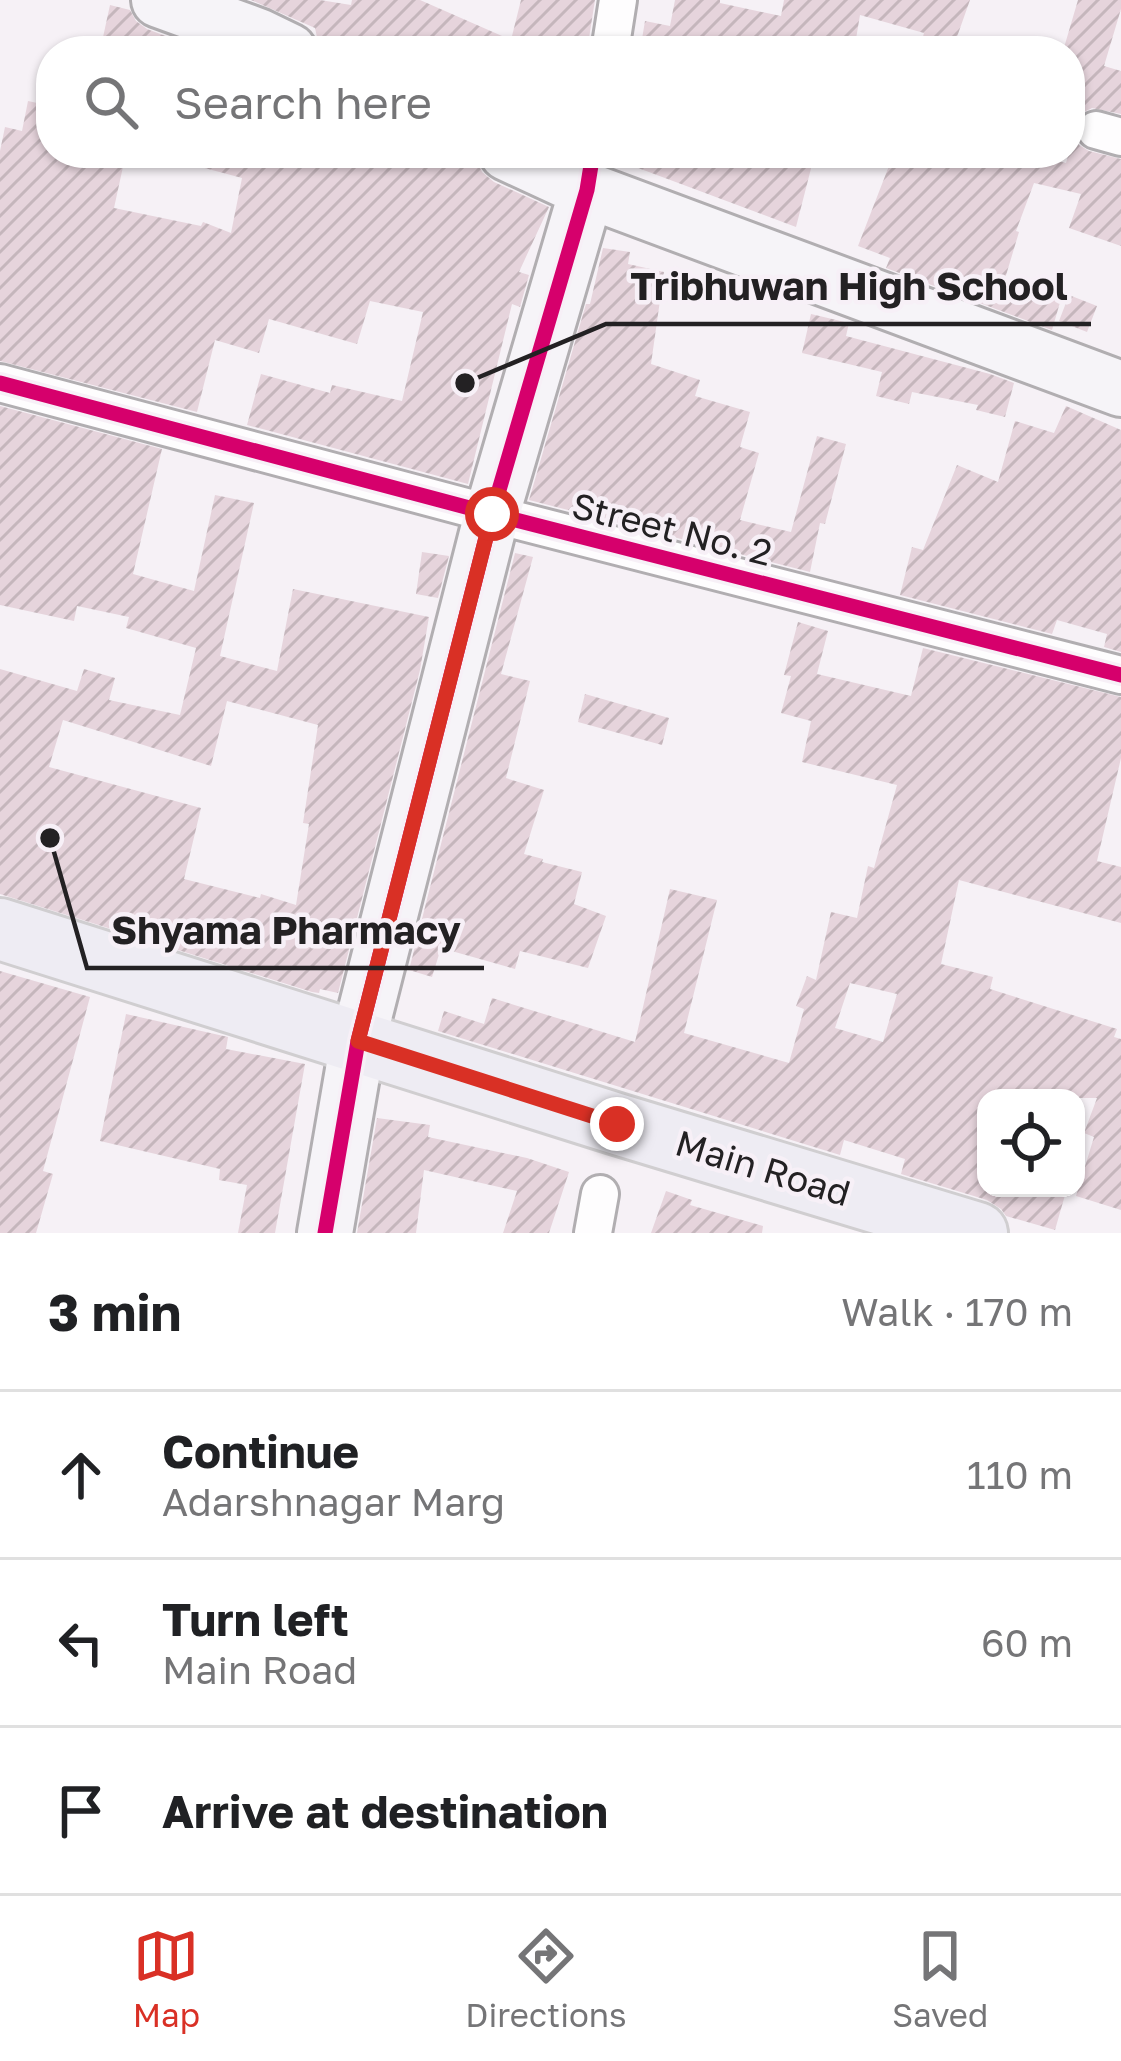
<!DOCTYPE html>
<meta charset="utf-8">
<style>
:root{--surface:#fff;--page:#f6f6f6;--text:#202124;--muted:#757577;--line:#e0e0e0;--accent:#d93025}
body{margin:0;font-family:"Golos Text",sans-serif;background:var(--page);color:var(--text)}
.controls{position:absolute;right:36px;bottom:36px;display:grid;overflow:hidden;border-radius:24px;box-shadow:0 3px 9px #0004}
.controls button{width:108px;height:108px;display:grid;place-items:center;padding:0;border:0;border-bottom:3px solid var(--line);background:var(--surface);color:var(--text);font:60px sans-serif}
.stop{position:absolute;width:36px;height:36px;margin:-27px;border:9px solid #d93025;border-radius:50%;background:#fff}
.stop.end{background:#d93025;border-color:#fff;box-shadow:0 3px 12px #0008}
.list{margin:0;padding:0;list-style:none}
h2{display:flex;justify-content:space-between;align-items:center;height:156px;margin:0;padding:0 48px;font-size:51px}
h2 small{font-size:39px;font-weight:400;color:var(--muted)}
.list li{display:grid;grid-template-columns:78px 1fr auto;gap:36px;align-items:center;box-sizing:border-box;height:168px;padding:0 48px;border-top:3px solid var(--line)}
.list b{display:block;font-size:45px;white-space:nowrap}
.list p{margin:0;font-size:39px;white-space:nowrap;color:var(--muted)}
.list em{font-size:39px;font-style:normal;color:var(--muted)}
.icon{flex:none;width:66px;height:66px;fill:none;stroke:currentColor;stroke-width:2;stroke-linecap:round;stroke-linejoin:round}
.map{position:relative;flex:none;width:1121px;height:1233px;overflow:hidden}
.search{position:absolute;background:var(--surface);box-shadow:0 3px 9px #0004;left:36px;right:36px;top:36px;height:132px;display:flex;align-items:center;gap:30px;box-sizing:border-box;padding:0 42px;border-radius:48px;color:var(--muted);font-size:45px}
.sheet{height:660px;background:var(--surface)}
nav{display:flex;justify-content:space-around;align-items:center;box-sizing:border-box;height:168px;border-top:3px solid var(--line);background:var(--surface);font-size:33px;color:var(--muted)}
nav a{display:grid;justify-items:center;gap:6px}
nav .on{color:var(--accent)}
.map>svg:first-child{display:block}
</style>
<div class="map">
<svg width="1121" height="1233" viewBox="0 0 1121 1233">
<defs>
<pattern id="building-hatch" width="6" height="6" patternUnits="userSpaceOnUse" patternTransform="scale(3)"><rect width="6" height="6" fill="#e6d4dc"/><path d="M-1 1l2-2M0 6l6-6M5 7l2-2" fill="none" stroke="#c5b6bc"/></pattern>
</defs>
<rect width="100%" height="100%" fill="#f6f1f6"/>
<path fill="url(#building-hatch)" fill-rule="evenodd" d="M251 0H320L351 5 352 0H420L511 40 521 0H595L587 51H320L315 28Z
M675 0H720V3L781 16 784 0H970L952 51H919L924 33 860 15 854 51H817L753 40 750 51H640L645 21 670 26Z
M1078 0H1121V9L1104 66 1121 71V114L1092 108 1080 114 1085 97 1070 93V51H1063Z
M110 5 130 10 136 21 147 29 192 46 191 51H100Z
M28 101 51 106V153H126L114 208 201 226 203 222 231 233 242 178 182 162 183 153H450L478 163 482 172 494 182 549 207 519 272 529 275 520 307 512 304 468 484 247 425 261 374 330 393 332 385 402 401 423 312 370 301 357 344 269 319 259 353 215 340 197 412 0 361V151L5 127 22 131Z
M1074 135 1079 145 1089 151 1121 159V246L1069 228 1081 194 1034 183 1016 231 1019 232 1004 282 1061 299 1052 330 886 268 890 258 858 246 894 153H976L1007 163 1010 153H1025L1066 163Z
M606 153H749L785 167 790 153H815L796 227 606 156Z
M603 248 630 252 628 264 664 272 651 364 700 380 695 396 750 412 740 447 759 453 740 520 791 532 817 436 846 444 825 524 820 523 810 572 529 500 586 304H590Z
M1069 295 1097 306 1087 332 1059 321Z
M811 314 849 323 846 336 990 374 1014 383 1005 417 976 410 978 405 912 392 909 404 876 396 882 372 802 353Z
M0 406 162 449 133 574 194 591 215 495 254 503 220 656 277 671 293 589 429 617 420 670 338 993 320 989 319 993 312 992 0 894V669L77 691 84 669 115 678 109 700 180 715 196 648 126 628 129 617 77 606 74 621 0 605ZM227 701 318 725 303 823 309 824 296 905 261 894 260 898 184 879 201 808 49 767 63 720 211 766Z
M1066 406 1121 430V652L1104 647 1107 634 1057 620 1052 634 900 595 912 547 923 550 957 465 998 482 1015 421 1054 433Z
M422 552 449 556 438 598 416 594Z
M515 553 533 557 501 674 530 681 506 778 544 790 524 854 543 859 542 862 582 872 574 904 606 916 588 968 520 951 515 969 441 948 432 977 409 970Z
M798 622 828 631 817 674 911 696 923 648 1121 697V758L1097 861 1121 867V923L959 880 941 964 993 977 990 989 1117 1029 1114 1037 1121 1039V1210L1076 1196 1094 1137 1084 1133 1097 1098H986V1188H1067L1055 1230 1006 1216 1001 1209 987 1200 901 1174 905 1159 844 1140 840 1155 438 1031 444 1011 484 1024 492 998 635 1042 670 889 717 900 684 1033 789 1063 804 1009 796 1006 807 976 816 980 831 912 857 918 868 866 874 868 897 785 802 762 811 721 781 713 791 676 784 675ZM850 983 897 994 883 1042 835 1028Z
M585 694 669 718 662 745 578 722Z
M0 971 90 997 43 1171 53 1174 36 1233H0Z
M126 1014 228 1037 226 1049 305 1064 275 1233H238L247 1185 219 1180 220 1169 100 1141Z
M377 1118 430 1125 428 1137 527 1158 569 1172 549 1233H503L517 1191 424 1170 416 1233H357Z
M666 1191 692 1200 690 1205 763 1226 762 1233H651Z"/>
<g fill="none" stroke-linecap="round" stroke-linejoin="round">
<defs>
<path id="street" d="M610 51 618 0
M1096 130 1121 137
M0 383 492 514 1121 675
M593 1233 600 1194"/>
<path id="secondary" d="M159 0 258 36 289 51
M507 153 587 190 1121 389
M325 1233 358 1041 492 514 587 190"/>
<path id="primary" d="M0 929 617 1124 977 1233"/>
</defs>
<use href="#street" stroke="#b1aeb1" stroke-width="42"/>
<use href="#secondary" stroke="#b1aeb1" stroke-width="60"/>
<use href="#primary" stroke="#d0ced0" stroke-width="66"/>
<use href="#street" stroke="#fefdfe" stroke-width="36"/>
<use href="#secondary" stroke="#f6f4f8" stroke-width="54"/>
<use href="#primary" stroke="#eeecf3" stroke-width="60"/>
<defs>
<path id="cycleway" d="M0 383 492 514 1121 675
M325 1233 358 1041 492 514 587 190 593 153"/>
</defs>
<use href="#cycleway" stroke="#f7f0f7" stroke-width="22"/>
<use href="#cycleway" stroke="#d6006c" stroke-width="15"/>
</g>
<g fill="none" stroke-linecap="round" stroke-linejoin="round">
<path stroke="#d93025" stroke-width="15" d="M492 514 358 1041 617 1124"/>
</g>
<g text-anchor="middle" stroke-width="9" stroke-linejoin="round" paint-order="stroke">
<g font-size="36" fill="#232123" stroke="#f7f0f7">
<text transform="translate(672 529) rotate(14)" y="13">Street No. 2</text>
<text transform="translate(763 1168) rotate(17)" y="13">Main Road</text>
</g>
</g>
<path fill="none" stroke="#232123" stroke-width="4.5" d="M465 383L606 324H1091M50 838L87 968H484"/>
<g fill="#232123" stroke="#f7f0f7" stroke-width="4.5">
<circle cx="465" cy="383" r="12"/>
<circle cx="50" cy="838" r="12"/>
</g>
<g font-size="39" text-anchor="middle" font-weight="bold" fill="#232123" stroke="#f7f0f7" stroke-width="9" stroke-linejoin="round" paint-order="stroke">
<text x="849" y="300">Tribhuwan High School</text>
<text x="286" y="944">Shyama Pharmacy</text>
</g>
</svg>
<div class="controls">
<button><svg class="icon" aria-label="locate" viewBox="0 0 24 24"><circle cx="12" cy="12" r="6"/><path d="M12 2v4M12 18v4M2 12h4M18 12h4"/></svg></button>
</div>
<div class="stop" style="left:492px;top:514px"></div>
<div class="stop end" style="left:617px;top:1124px"></div>
<div class="search"><svg class="icon" aria-label="search" viewBox="0 0 24 24"><circle cx="10" cy="10" r="6"/><path d="M15 15l6 6"/></svg>Search here</div>
</div>
<section class="sheet">
<h2>3 min<small>Walk · 170 m</small></h2>
<ul class="list">
<li><svg class="icon" aria-label="ahead" viewBox="0 0 24 24"><path d="M12 20V5M6 11l6-6 6 6"/></svg><div><b>Continue</b><p>Adarshnagar Marg</p></div><em>110 m</em></li>
<li><svg class="icon" aria-label="left" viewBox="0 0 24 24"><path d="M17 20v-9H6M10 6l-5 5 5 5"/></svg><div><b>Turn left</b><p>Main Road</p></div><em>60 m</em></li>
<li><svg class="icon" aria-label="arrive" viewBox="0 0 24 24"><path d="M6 21V4h12l-3 4 3 4H6"/></svg><div><b>Arrive at destination</b></div></li>
</ul>
</section>
<nav>
<a class="on"><svg class="icon" aria-label="map" viewBox="0 0 24 24"><path d="M3 6l6-2 6 2 6-2v14l-6 2-6-2-6 2zM9 4v14M15 6v14"/></svg>Map</a>
<a><svg class="icon" aria-label="directions" viewBox="0 0 24 24"><path d="M12 3l9 9-9 9-9-9zM9 14v-3h6M13 9l2 2-2 2"/></svg>Directions</a>
<a><svg class="icon" aria-label="saved" viewBox="0 0 24 24"><path d="M7 4h10v16l-5-4-5 4z"/></svg>Saved</a>
</nav>
